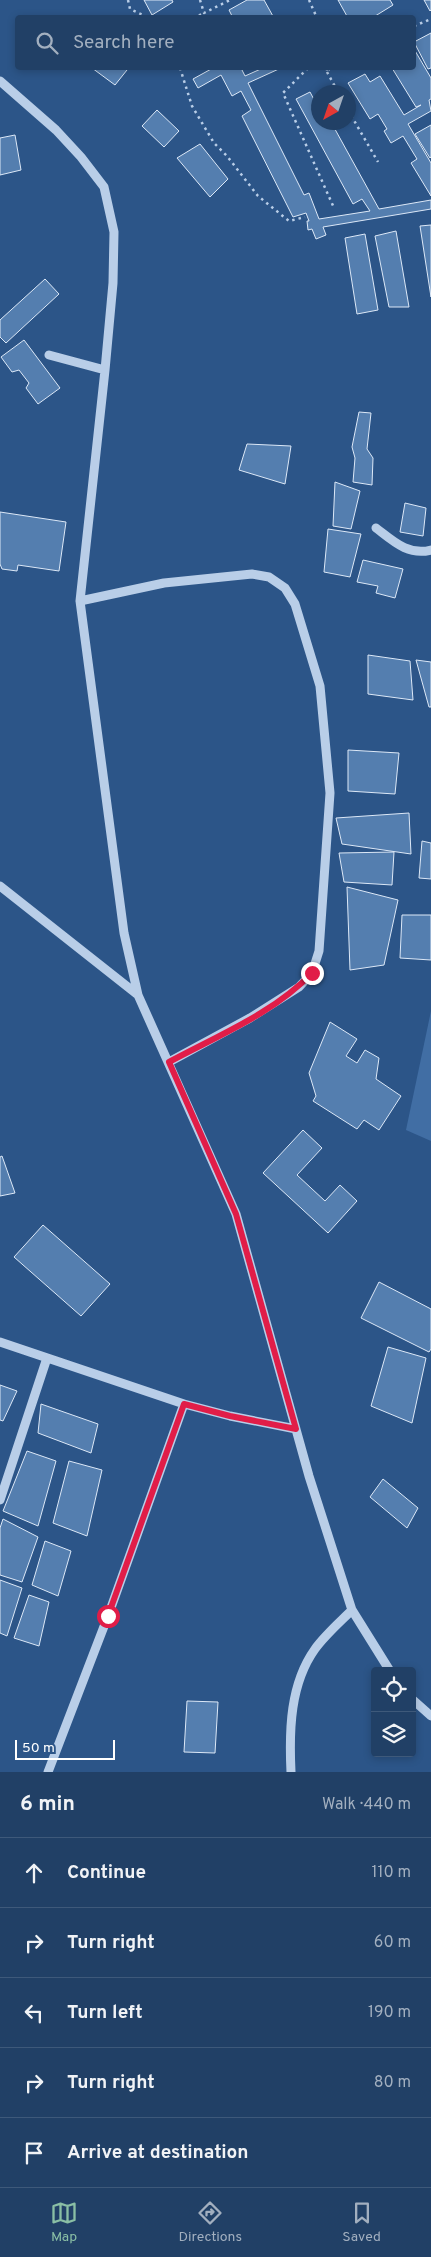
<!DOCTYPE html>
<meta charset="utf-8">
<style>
:root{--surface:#214066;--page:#2d4b6f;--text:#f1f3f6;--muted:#a2afbf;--line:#3e597a;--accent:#8abfa5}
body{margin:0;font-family:Overpass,sans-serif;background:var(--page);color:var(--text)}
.controls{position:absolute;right:15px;bottom:15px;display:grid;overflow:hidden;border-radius:5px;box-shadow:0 2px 8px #0003}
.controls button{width:45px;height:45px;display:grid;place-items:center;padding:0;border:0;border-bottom:1px solid var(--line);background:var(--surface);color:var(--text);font:25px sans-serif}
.compass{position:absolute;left:311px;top:85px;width:45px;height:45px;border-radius:50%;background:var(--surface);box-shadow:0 2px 8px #0003;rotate:220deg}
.scale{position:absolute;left:15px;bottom:12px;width:100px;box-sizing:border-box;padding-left:5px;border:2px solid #fff;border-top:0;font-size:14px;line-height:18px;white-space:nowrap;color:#fff;-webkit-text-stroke:4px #2c5588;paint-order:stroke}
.stop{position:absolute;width:15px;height:15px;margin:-11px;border:4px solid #e11d48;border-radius:50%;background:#fff}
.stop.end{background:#e11d48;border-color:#fff;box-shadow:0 1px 5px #0008}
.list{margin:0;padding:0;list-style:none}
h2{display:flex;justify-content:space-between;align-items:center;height:65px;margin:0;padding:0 20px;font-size:21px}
h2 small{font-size:16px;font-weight:400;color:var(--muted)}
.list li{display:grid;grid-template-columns:32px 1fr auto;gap:15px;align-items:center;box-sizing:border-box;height:70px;padding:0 20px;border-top:1px solid var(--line)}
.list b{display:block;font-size:19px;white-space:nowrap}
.list em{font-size:16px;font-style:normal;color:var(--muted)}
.icon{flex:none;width:28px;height:28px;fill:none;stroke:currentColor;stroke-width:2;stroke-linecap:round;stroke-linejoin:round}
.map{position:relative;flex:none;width:431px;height:1772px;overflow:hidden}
.search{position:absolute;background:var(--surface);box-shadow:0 2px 8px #0003;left:15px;right:15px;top:15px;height:55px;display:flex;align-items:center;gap:12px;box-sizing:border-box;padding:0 18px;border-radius:5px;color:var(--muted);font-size:19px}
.sheet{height:415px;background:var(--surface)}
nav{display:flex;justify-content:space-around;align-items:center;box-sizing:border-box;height:70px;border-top:1px solid var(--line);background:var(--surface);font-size:14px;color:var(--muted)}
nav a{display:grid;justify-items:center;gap:2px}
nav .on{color:var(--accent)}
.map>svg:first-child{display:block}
</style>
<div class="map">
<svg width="431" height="1772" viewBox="0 0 431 1772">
<rect width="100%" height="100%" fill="#2c5588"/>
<path fill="#416ea4" d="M431 1011V1141L406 1130Z"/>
<path fill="#547eaf" stroke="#dce8f7" d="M144 0H172L173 2 152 15Z
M247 0H264L274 18H233L229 10Z
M338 0H390L393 5 372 18H348Z
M424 0H431V10L430 11Z
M431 33V68L428 69 414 42Z
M414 49 431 78V99L429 100 431 111 408 124 431 163V196L411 163 417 159 403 136 391 143 384 131 387 129 378 114 370 119 348 83 365 74 370 82 380 76 404 115 421 105 416 107 392 68H414Z
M92 68H123L127 70 115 85Z
M213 68H241L245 76 263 68H281L248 83 304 195 309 193 319 219 370 211 362 199 353 204 296 99 310 92 318 107 313 111 317 118 318 117V122H331L379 209 431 200V209L323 227 326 235 316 239 312 229 308 230 307 221H309L306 213 293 217 242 116 251 110 241 91 232 96 221 75 198 88 193 79Z
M157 110 179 131 164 147 142 126Z
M431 125V157L430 158 415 134Z
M15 135 21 170 0 175V138Z
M200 144 228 179 210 197 177 158Z
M431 225V297L420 226Z
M396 231 409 307H389L375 236Z
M365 234 378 310 357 314 345 238Z
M45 279 59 294 6 343 0 337V320Z
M24 340 60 388 38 404 26 388 29 383 19 370 12 372 1 357Z
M359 412 371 413 367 449 373 458 372 485 353 482 355 458 352 447Z
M247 444 291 446 285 484 239 470Z
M335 482 360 491 351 529 333 526Z
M405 503 426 508 423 536 400 532Z
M0 512 66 522 59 571 18 565 17 571 2 569 0 564Z
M328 529 361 534 350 577 324 572Z
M363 560 403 569 395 598 376 593 378 586 357 582Z
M368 655 410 661 413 700 368 694Z
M416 660 431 662V707H429Z
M348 750 399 753 395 794 348 791Z
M409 813 411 854 342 844 336 818Z
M422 841 431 843V879L419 878Z
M394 852 392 885 344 882 339 853Z
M347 887 398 900 384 965 350 970Z
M402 915H431V960L400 958Z
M330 1022 357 1039 346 1056 357 1063 365 1050 379 1058 376 1079 401 1096 379 1130 364 1120 357 1129 313 1101 316 1096 309 1073Z
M303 1130 322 1148 297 1175 325 1201 340 1185 357 1201 328 1233 263 1173Z
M2 1156 15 1193 0 1196V1157Z
M43 1225 110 1284 81 1316 14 1257Z
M379 1282 431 1309V1349L429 1352 361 1318Z
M388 1347 426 1358 412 1423 371 1406Z
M0 1385 17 1391 3 1421 0 1420Z
M41 1404 98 1424 91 1453 38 1433Z
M27 1451 56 1461 38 1526 3 1511Z
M69 1461 102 1470 87 1536 53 1523Z
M383 1479 418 1508 407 1528 370 1497Z
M3 1519 38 1537 22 1582 0 1575V1528Z
M45 1541 71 1551 58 1596 32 1585Z
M0 1580 22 1588 7 1636 0 1633Z
M29 1595 49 1602 39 1646 14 1638Z
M187 1701 218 1702 215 1753 184 1752Z"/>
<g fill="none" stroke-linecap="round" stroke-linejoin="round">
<path stroke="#b9cee8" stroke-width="2.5" stroke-dasharray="2.5 4" stroke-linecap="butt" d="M128 0 130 9 149 18
M200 0 204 13 230 0
M309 0 317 18
M193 18 204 13
M414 26 431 19
M180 68 192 106 214 143 227 156 258 196 289 221 305 217
M308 68 283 93 334 208
M327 68V72L330 68
M327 72 338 92
M348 110 378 162"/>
<path stroke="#b9cee8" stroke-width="9" d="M0 81 56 130 81 157 104 187 114 232 113 283 105 370 80 601 124 933 138 995 236 1214 309 1476 352 1610 390 1671
M49 355 105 370
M376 528C393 541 408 556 431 550
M80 601 164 583 252 574 269 577 285 588 295 604 320 686 330 793 319 951 312 973 299 987 250 1018 169 1062
M0 886 138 995
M0 1342 184 1404 230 1416 296 1429
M0 1500 47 1358
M412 1699 431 1716
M48 1772 108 1616 184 1404
M291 1772C289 1730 290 1684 315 1649 325 1635 340 1622 352 1610"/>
</g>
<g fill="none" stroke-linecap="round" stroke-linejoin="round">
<path stroke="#e11d48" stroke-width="6" d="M108 1616 184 1404 230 1416 296 1429 236 1214 169 1062C217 1036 274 1013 312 973"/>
</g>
</svg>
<div class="controls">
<button><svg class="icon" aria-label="locate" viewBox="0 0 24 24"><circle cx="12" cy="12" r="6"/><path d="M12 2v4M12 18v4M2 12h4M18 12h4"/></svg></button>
<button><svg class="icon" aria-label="layers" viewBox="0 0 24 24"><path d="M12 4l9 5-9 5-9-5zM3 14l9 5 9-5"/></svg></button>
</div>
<svg class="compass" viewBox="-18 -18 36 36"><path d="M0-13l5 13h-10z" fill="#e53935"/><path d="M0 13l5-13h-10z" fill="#a2afbf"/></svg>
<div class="scale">50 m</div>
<div class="stop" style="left:108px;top:1616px"></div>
<div class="stop end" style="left:312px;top:973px"></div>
<div class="search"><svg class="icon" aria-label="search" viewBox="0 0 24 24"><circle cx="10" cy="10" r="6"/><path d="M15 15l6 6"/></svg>Search here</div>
</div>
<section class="sheet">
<h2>6 min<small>Walk · 440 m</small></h2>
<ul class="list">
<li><svg class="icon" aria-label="ahead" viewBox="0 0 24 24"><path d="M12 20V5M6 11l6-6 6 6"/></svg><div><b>Continue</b></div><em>110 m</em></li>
<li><svg class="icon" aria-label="right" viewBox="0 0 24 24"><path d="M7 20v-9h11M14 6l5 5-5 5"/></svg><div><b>Turn right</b></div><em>60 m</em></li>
<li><svg class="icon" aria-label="left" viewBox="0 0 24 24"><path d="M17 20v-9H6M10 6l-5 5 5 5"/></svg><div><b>Turn left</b></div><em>190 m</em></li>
<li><svg class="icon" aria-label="right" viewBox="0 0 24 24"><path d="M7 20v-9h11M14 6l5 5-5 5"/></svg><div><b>Turn right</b></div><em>80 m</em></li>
<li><svg class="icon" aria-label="arrive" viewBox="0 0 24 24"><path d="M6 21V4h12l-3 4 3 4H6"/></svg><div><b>Arrive at destination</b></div></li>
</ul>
</section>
<nav>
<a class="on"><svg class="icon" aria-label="map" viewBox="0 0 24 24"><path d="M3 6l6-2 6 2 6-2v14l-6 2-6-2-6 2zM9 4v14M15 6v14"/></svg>Map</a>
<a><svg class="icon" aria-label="directions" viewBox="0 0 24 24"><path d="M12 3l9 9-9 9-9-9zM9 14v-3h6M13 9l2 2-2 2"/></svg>Directions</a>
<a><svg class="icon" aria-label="saved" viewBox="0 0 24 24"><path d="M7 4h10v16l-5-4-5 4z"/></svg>Saved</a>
</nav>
